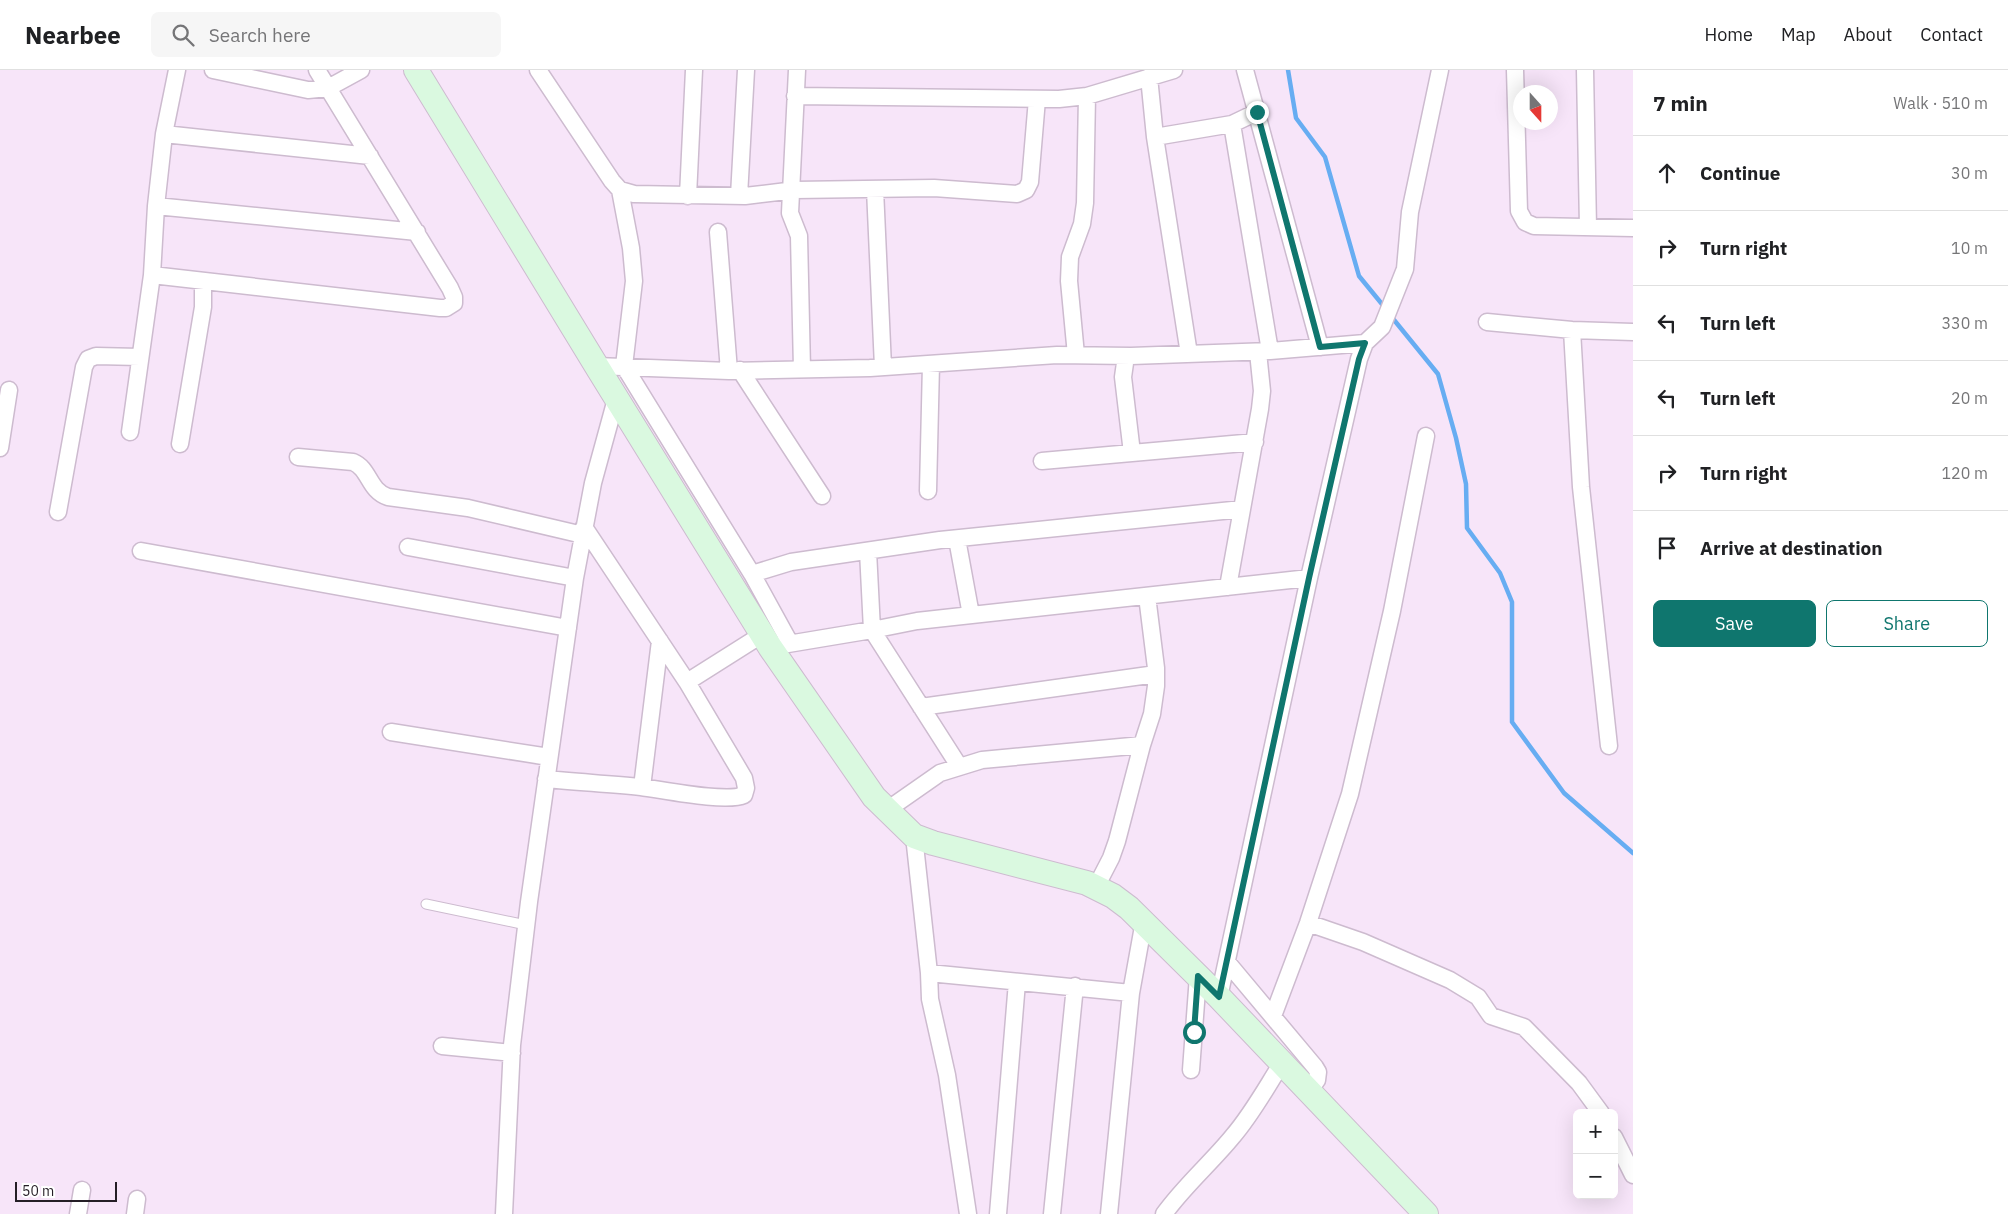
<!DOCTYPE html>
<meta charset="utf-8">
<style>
:root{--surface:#fff;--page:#f6f6f6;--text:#202124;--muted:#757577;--line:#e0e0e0;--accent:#0f766e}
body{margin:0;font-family:"IBM Plex Sans",sans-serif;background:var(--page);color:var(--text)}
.controls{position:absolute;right:15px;bottom:15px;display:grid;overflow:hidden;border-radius:8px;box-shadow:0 5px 20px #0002}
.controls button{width:45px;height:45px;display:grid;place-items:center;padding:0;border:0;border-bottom:1px solid var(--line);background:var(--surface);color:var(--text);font:25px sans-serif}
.compass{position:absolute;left:1513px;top:15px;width:45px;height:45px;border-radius:50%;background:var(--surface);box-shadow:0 5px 20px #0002;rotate:159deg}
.scale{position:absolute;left:15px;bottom:12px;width:102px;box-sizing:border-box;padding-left:5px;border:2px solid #251e26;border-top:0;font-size:14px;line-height:18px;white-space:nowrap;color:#251e26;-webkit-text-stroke:4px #fff;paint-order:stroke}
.stop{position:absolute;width:15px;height:15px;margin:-11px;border:4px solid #0f766e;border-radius:50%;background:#fff}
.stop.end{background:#0f766e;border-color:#fff;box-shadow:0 1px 5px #0008}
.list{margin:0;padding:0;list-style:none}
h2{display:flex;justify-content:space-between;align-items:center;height:65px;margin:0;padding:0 20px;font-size:21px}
h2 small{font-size:16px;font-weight:400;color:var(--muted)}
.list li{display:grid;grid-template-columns:32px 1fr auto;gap:15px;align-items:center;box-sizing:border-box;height:75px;padding:0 20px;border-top:1px solid var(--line)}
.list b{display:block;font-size:19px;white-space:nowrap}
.list em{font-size:16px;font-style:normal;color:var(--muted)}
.actions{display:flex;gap:10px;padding:15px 20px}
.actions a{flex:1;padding:11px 0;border:1px solid var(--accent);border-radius:8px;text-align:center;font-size:18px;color:var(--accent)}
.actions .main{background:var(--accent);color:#fff}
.icon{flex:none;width:28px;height:28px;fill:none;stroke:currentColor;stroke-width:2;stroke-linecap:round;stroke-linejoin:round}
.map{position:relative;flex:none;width:1633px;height:1144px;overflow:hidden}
header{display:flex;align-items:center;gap:30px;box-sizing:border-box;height:70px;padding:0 25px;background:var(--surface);border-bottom:1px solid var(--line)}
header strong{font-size:24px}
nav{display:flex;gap:28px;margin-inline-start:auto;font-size:18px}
.search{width:350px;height:45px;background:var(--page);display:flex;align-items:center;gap:12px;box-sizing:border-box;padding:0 18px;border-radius:8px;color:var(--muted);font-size:19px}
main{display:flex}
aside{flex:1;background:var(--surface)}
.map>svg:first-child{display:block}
</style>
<header>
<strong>Nearbee</strong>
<div class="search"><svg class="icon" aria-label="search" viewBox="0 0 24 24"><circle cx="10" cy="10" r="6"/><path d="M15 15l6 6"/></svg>Search here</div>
<nav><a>Home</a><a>Map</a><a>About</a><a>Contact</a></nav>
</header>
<main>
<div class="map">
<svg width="1633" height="1144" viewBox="0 0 1633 1144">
<rect width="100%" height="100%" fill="#f7e5f9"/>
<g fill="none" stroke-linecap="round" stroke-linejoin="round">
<path stroke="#67adf2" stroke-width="4.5" d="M1288 0 1296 48 1325 87 1359 206 1386 239
M1390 245 1438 304 1456 368 1466 414 1467 458 1500 503 1512 532V652L1564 723 1633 783"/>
<defs>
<path id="lane" d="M426 834 526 855"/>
<path id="street" d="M213 0 308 20 328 18 361 0
M538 0 612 111 620 120 634 124 745 126 795 120 934 118 1017 124 1026 120 1030 112 1037 29
M797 0 790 143 799 166 802 299
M1245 0 1320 277
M1515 0 1519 141 1525 152 1534 156 1633 158
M1585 0 1588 157
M1149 7 1155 67 1189 284
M795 26 1059 29 1087 26 1174 0
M1232 54 1270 281
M164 64 370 86
M1155 67 1232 54 1257 42
M875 119 883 297
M620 120 631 178 634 211 624 296 752 504 790 573
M688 126 694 0
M739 126 746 0
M156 136 417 162
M718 162 729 301
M152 205 440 238H446L454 233V227L450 218 317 0
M1487 252 1572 260 1633 262
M1572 260 1581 417 1609 676
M1076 285 1069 211 1070 187 1082 154 1085 133 1087 26
M1126 286 1123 307 1132 383
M596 296 729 301 870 298 1057 285 1131 286 1270 281 1365 273
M740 300 822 426
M130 362 152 205 156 136 164 64 177 0
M180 374 203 237V211
M0 378 9 320
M298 387 353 392C370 399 368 420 388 427L468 438 583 465
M1042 391 1255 372
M928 421 931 294
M58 442 84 297 88 289 96 286 140 287
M957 469 971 545
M408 477 575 508
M141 481 568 558
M868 481 872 560 959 696
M752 504 791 492 940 470 1242 439
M1228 517 1260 339 1262 321 1258 282
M770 577 872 560 917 551 1309 508
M687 612 763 564
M921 637 1156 604
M391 662 549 687
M546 709C578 712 610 714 641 717 664 720 726 733 744 725L746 718 744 708 687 612 584 457
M642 717 660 571
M887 740 940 703 982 690 1142 675
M914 766 929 903 930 929 947 1005 968 1144
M1096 817 1111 788 1117 771 1142 675 1152 644 1156 616V598L1147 526
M1308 853 1363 872 1450 910 1478 927 1491 946 1524 957 1579 1013 1601 1043
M1227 892 1315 997 1318 1002 1317 1010 1309 1021
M929 903 1131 923
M1219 927 1309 508 1359 289 1365 273 1382 257 1405 199 1410 142 1440 0
M1273 946 1308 853 1350 724 1392 541 1426 366
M442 976 512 983
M1191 1000 1198 906
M1614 1067 1633 1105
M78 1144 82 1120
M135 1144 137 1129
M504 1144 512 975 529 832 575 508 593 413 616 329
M998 1144 1017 912
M1052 1144 1075 916
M1109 1144 1131 923 1144 851
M1164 1144C1184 1116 1211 1093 1233 1066 1252 1044 1266 1018 1282 993"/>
<path id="secondary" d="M416 0 599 300 770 577 874 727 914 766 933 773 1087 813 1113 826 1129 838 1219 927 1426 1144"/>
</defs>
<use href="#lane" stroke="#cdbbcf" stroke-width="11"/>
<use href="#street" stroke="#cdbbcf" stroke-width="19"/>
<use href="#secondary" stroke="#cdbbcf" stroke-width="26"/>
<use href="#lane" stroke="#fff" stroke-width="9"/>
<use href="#street" stroke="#fff" stroke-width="16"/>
<use href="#secondary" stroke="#daf9e0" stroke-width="24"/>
</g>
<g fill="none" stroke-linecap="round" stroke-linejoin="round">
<path stroke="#0f766e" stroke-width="6" d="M1194 962 1198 906 1219 927 1309 508 1359 289 1365 273 1320 277 1257 42"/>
</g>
</svg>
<div class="controls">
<button>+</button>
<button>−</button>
</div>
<svg class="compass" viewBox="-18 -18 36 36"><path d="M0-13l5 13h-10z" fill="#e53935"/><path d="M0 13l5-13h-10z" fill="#757577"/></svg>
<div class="scale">50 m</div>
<div class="stop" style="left:1194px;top:962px"></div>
<div class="stop end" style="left:1257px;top:42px"></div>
</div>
<aside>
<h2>7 min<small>Walk · 510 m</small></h2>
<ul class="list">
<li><svg class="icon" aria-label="ahead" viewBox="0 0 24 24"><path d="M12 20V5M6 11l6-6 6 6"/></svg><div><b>Continue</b></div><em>30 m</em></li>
<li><svg class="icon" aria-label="right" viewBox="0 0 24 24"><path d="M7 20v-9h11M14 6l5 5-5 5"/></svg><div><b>Turn right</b></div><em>10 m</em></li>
<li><svg class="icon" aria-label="left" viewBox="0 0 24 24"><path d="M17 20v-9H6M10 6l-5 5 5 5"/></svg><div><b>Turn left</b></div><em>330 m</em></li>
<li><svg class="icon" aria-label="left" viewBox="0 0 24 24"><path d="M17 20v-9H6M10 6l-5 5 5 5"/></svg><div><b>Turn left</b></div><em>20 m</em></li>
<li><svg class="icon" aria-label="right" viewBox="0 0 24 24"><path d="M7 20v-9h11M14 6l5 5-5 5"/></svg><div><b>Turn right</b></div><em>120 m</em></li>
<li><svg class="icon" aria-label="arrive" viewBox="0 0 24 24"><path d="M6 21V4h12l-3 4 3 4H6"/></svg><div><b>Arrive at destination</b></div></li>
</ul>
<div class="actions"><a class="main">Save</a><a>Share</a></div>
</aside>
</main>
